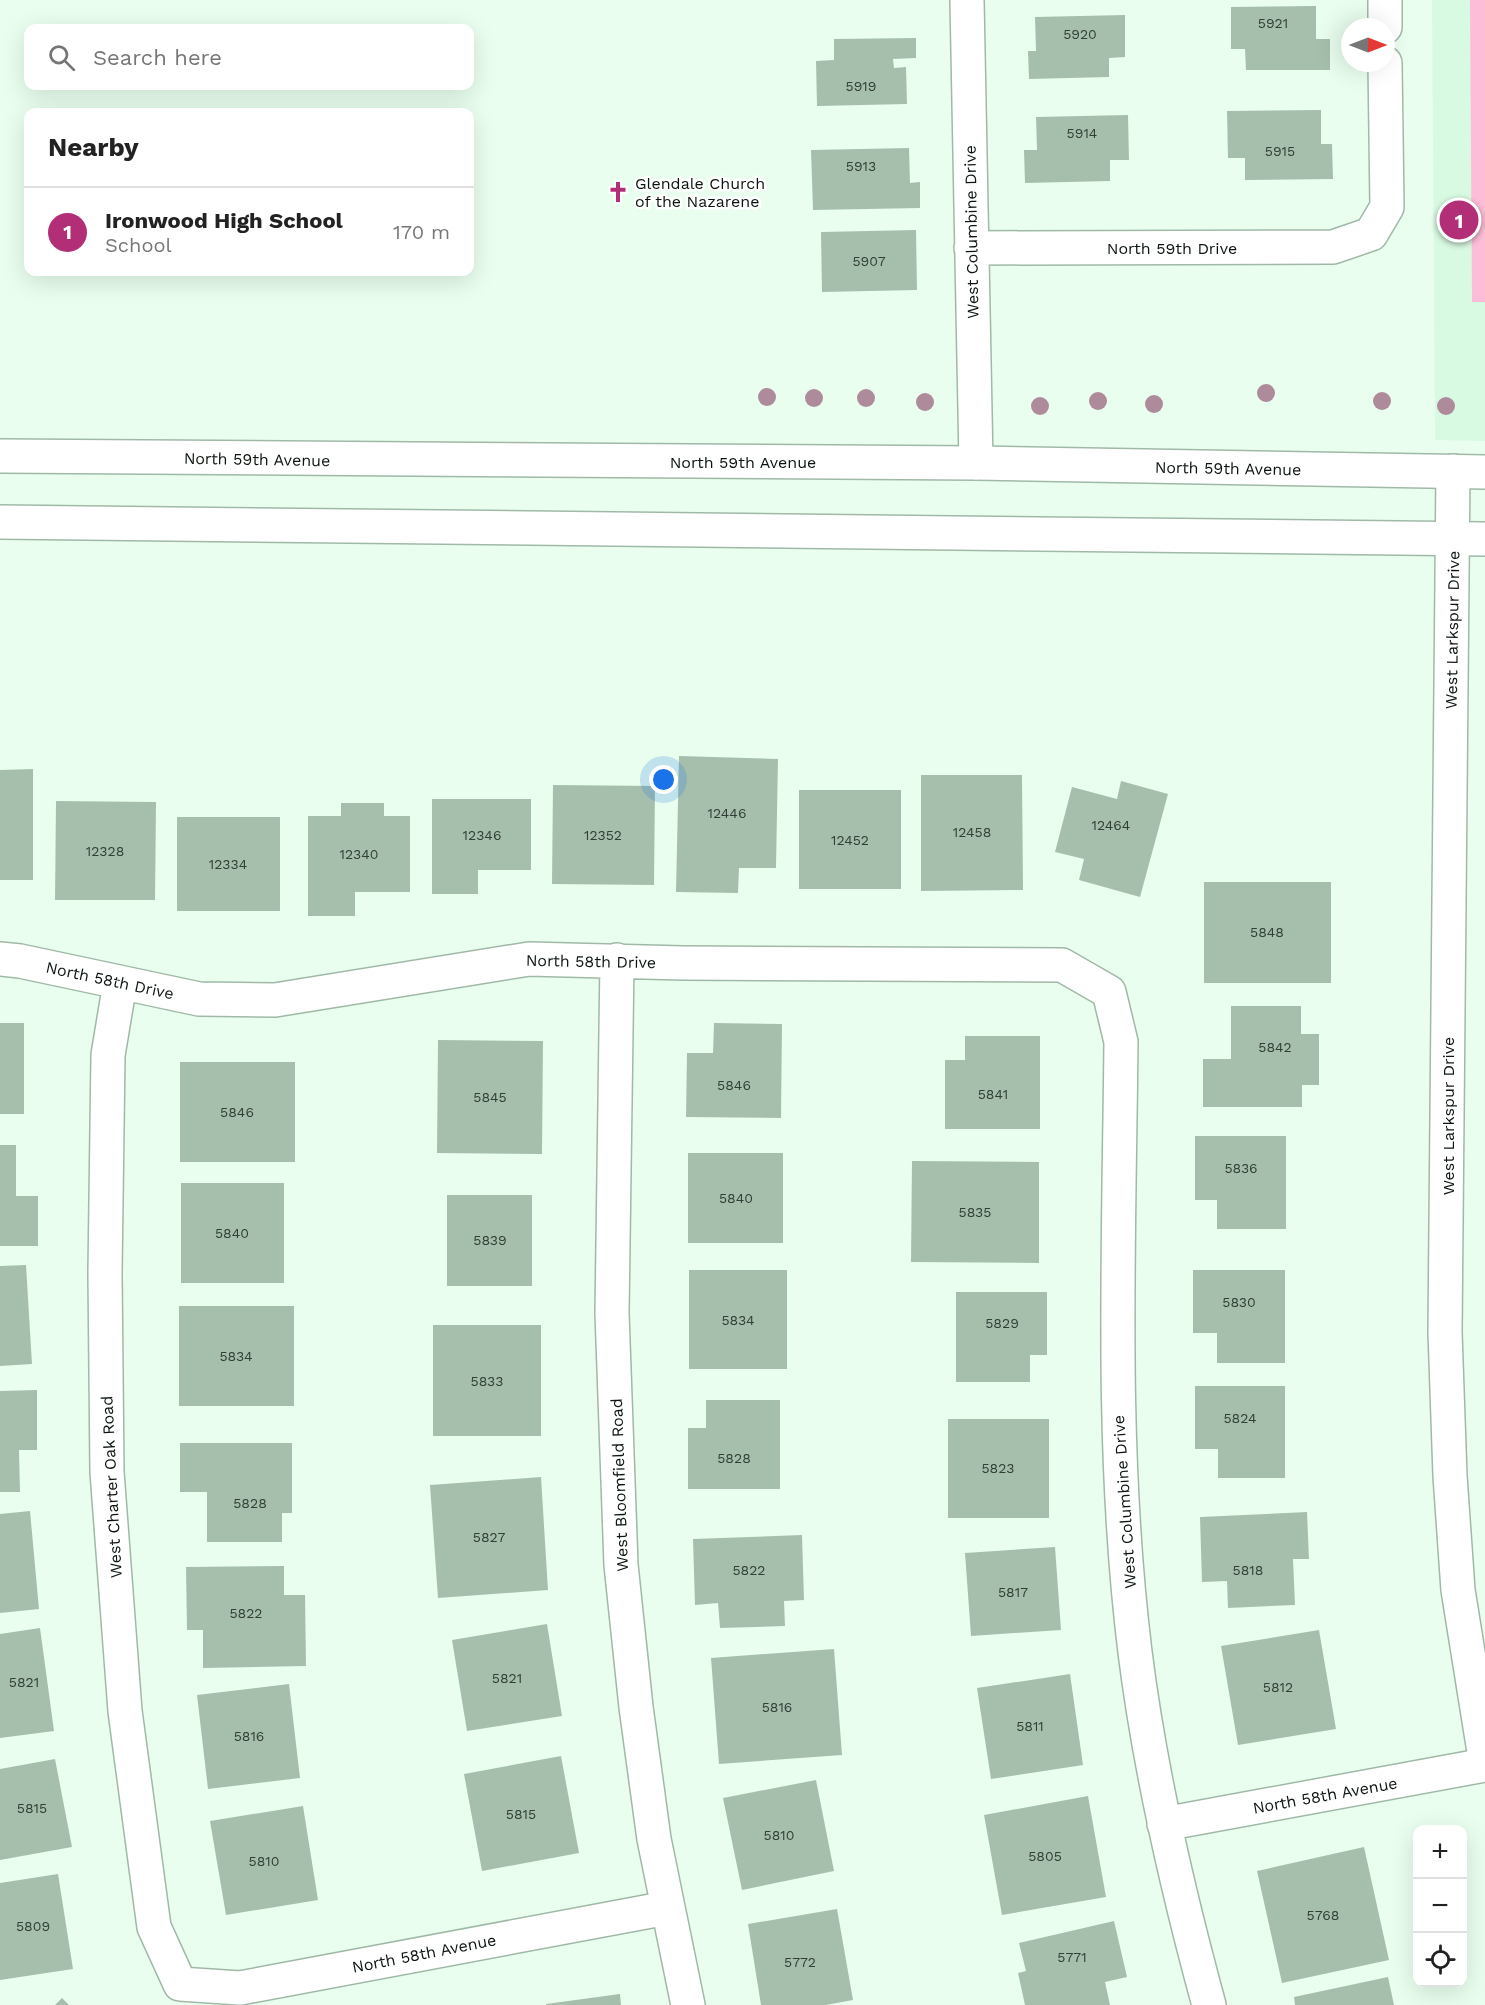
<!DOCTYPE html>
<meta charset="utf-8">
<style>
:root{--surface:#fff;--page:#f2f2f2;--text:#222;--muted:#767676;--line:#e0e0e0;--accent:#b22e76}
body{margin:0;font-family:"Work Sans",sans-serif;background:var(--page);color:var(--text)}
.controls{position:absolute;right:18px;bottom:18px;display:grid;overflow:hidden;border-radius:12px;box-shadow:0 6px 24px #0002}
.controls button{width:54px;height:54px;display:grid;place-items:center;padding:0;border:0;border-bottom:2px solid var(--line);background:var(--surface);color:var(--text);font:30px sans-serif}
.compass{position:absolute;left:1341px;top:18px;width:54px;height:54px;border-radius:50%;background:var(--surface);box-shadow:0 6px 24px #0002;rotate:90deg}
.you{position:absolute;left:664px;top:780px;width:21px;height:21px;margin:-15px;border:4px solid #fff;border-radius:50%;background:#1a73e8;box-shadow:0 0 0 9px #1a73e833}
.badge{display:grid;place-items:center;width:39px;height:39px;border-radius:50%;background:var(--accent);color:#fff;font-size:20px;font-weight:700}
.pin{position:absolute;translate:-50% -50%;border:3px solid #fff;box-shadow:0 2px 6px #0006}
.list{margin:0;padding:0;list-style:none}
h2{display:flex;justify-content:space-between;align-items:center;height:78px;margin:0;padding:0 24px;font-size:26px}
h2 small{font-size:20px;font-weight:400;color:var(--muted)}
.list li{display:grid;grid-template-columns:39px 1fr auto;gap:18px;align-items:center;box-sizing:border-box;height:90px;padding:0 24px;border-top:2px solid var(--line)}
.list b{display:block;font-size:22px;white-space:nowrap}
.list p{margin:0;font-size:20px;white-space:nowrap;color:var(--muted)}
.list em{font-size:20px;font-style:normal;color:var(--muted)}
.icon{flex:none;width:33px;height:33px;fill:none;stroke:currentColor;stroke-width:2;stroke-linecap:round;stroke-linejoin:round}
.map{position:relative;flex:none;width:1485px;height:2005px;overflow:hidden}
.search{position:absolute;background:var(--surface);box-shadow:0 6px 24px #0002;left:24px;top:24px;width:450px;height:66px;display:flex;align-items:center;gap:15px;box-sizing:border-box;padding:0 21px;border-radius:12px;color:var(--muted);font-size:22px}
.panel{position:absolute;background:var(--surface);box-shadow:0 6px 24px #0002;left:24px;top:108px;width:450px;height:168px;border-radius:12px}
.map>svg:first-child{display:block}
</style>
<div class="map">
<svg width="1485" height="2005" viewBox="0 0 1485 2005">
<rect width="100%" height="100%" fill="#e9feef"/>
<path fill="#d9fae2" d="M1432 0H1485V441L1435 440Z"/>
<path fill="#fdbcd7" d="M1470 0H1485V302H1472Z"/>
<path fill="#a6bfad" d="M1316 6V39H1330V70H1246L1245 49H1231V7Z
M1125 15V57L1109 58V77L1029 79 1028 51H1036L1035 17Z
M916 38V58L893 59 894 68 906 67 907 104 817 106 816 61 834 60V39Z
M1321 110V144H1332L1333 179 1245 180V158H1228L1227 111Z
M1128 115 1129 160H1110V181L1025 183 1024 150H1037L1036 117Z
M909 148 910 183 920 182V208L813 210 811 150Z
M916 230 917 290 822 292 821 232Z
M679 756 778 759 776 868H739L738 893 676 892Z
M33 769V880H0V770Z
M921 775H1022L1023 890 921 891Z
M1121 781 1168 794 1140 897 1079 880 1084 859 1055 852 1072 787 1117 799Z
M553 785 655 786 654 885 552 884Z
M799 790H901V889H799Z
M432 799H531V870H478V894H432Z
M56 801 156 802 155 900H55Z
M341 803H384V816H410V892H355V916H308V816H341Z
M177 817H280V911H177Z
M1204 882H1331V983H1204Z
M1231 1006H1301V1034H1319V1085H1302V1107H1203V1059H1231Z
M0 1023H24V1114H0Z
M714 1023 782 1024 781 1118 686 1117 687 1053H713Z
M965 1036H1040V1129H945V1060H965Z
M438 1040 543 1041 542 1154 437 1153Z
M180 1062H295V1162H180Z
M1195 1136H1286V1229H1217V1200H1195Z
M0 1145H16V1196H38V1246H0Z
M688 1153H783V1243H688Z
M912 1161 1039 1162V1263L911 1262Z
M181 1183H284V1283H181Z
M447 1195H532V1286H447Z
M26 1265 32 1364 0 1366V1266Z
M689 1270H787V1369H689Z
M1193 1270H1285V1363H1217V1333H1193Z
M956 1292H1047V1355H1030V1382H956Z
M179 1306H294V1406H179Z
M433 1325H541V1436H433Z
M1195 1386H1285V1478H1218V1449H1195Z
M37 1390V1450H19L20 1492H0V1391Z
M706 1400H780V1489H688V1428H706Z
M948 1419H1049V1518H948Z
M180 1443H292V1513H282V1542H207V1492H180Z
M541 1477 548 1590 438 1598 430 1485Z
M30 1511 39 1609 0 1613V1514Z
M1307 1512 1309 1559H1293L1295 1605 1228 1608 1227 1581 1202 1582 1200 1517Z
M802 1535 804 1600 784 1601 785 1626 720 1628 718 1603 695 1605 693 1539Z
M1055 1547 1061 1630 971 1636 965 1553Z
M284 1566V1595H305L306 1666 203 1668V1630H187L186 1567Z
M547 1624 562 1716 467 1731 452 1640Z
M40 1628 54 1731 0 1738V1634Z
M1319 1630 1336 1729 1238 1745 1221 1646Z
M834 1649 842 1755 719 1764 711 1658Z
M1070 1674 1083 1765 991 1779 977 1688Z
M289 1684 300 1778 208 1789 197 1695Z
M561 1756 579 1853 482 1871 464 1774Z
M55 1759 72 1847 0 1860V1769Z
M816 1780 834 1871 742 1890 723 1798Z
M1088 1796 1106 1897 1002 1915 984 1815Z
M303 1806 318 1900 226 1915 210 1821Z
M1364 1847 1389 1960 1282 1983 1257 1871Z
M58 1874 73 1969 0 1980V1883Z
M837 1909 853 2000 826 2005H761L748 1924Z
M1114 1921 1127 1977 1105 1982 1110 2005H1025L1018 1973 1026 1971 1019 1943Z
M1388 1977 1394 2005H1295L1294 1997Z
M620 1994 621 2005H546V2004Z
M62 1998 69 2005H55Z"/>
<g fill="none" stroke-linecap="round" stroke-linejoin="round">
<defs>
<path id="street" d="M967 0 976 463
M1385 0V27
M971 248 1333 247 1371 234 1387 207 1385 63
M1453 471 1445 1332 1450 1476 1458 1590 1485 1758
M0 959 20 961 199 999 275 1000 529 959 683 963 1062 965 1109 992 1121 1042C1119 1245 1110 1450 1135 1652 1150 1772 1177 1888 1209 2005
M617 960 612 1313 621 1565 636 1707 654 1839 688 2005
M120 983 108 1055 105 1273 107 1472 125 1711 154 1927 180 1984 240 1988 667 1908
M1164 1824 1485 1765"/>
<path id="secondary" d="M0 456 976 463 1485 472
M0 522 1485 539"/>
</defs>
<use href="#street" stroke="#a0b9a7" stroke-width="36"/>
<use href="#secondary" stroke="#a0b9a7" stroke-width="36"/>
<use href="#street" stroke="#fff" stroke-width="33"/>
<use href="#secondary" stroke="#fff" stroke-width="33"/>
</g>
<g fill="#ae8b9b">
<circle cx="1266" cy="393" r="9"/>
<circle cx="767" cy="397" r="9"/>
<circle cx="814" cy="398" r="9"/>
<circle cx="866" cy="398" r="9"/>
<circle cx="1098" cy="401" r="9"/>
<circle cx="1382" cy="401" r="9"/>
<circle cx="925" cy="402" r="9"/>
<circle cx="1154" cy="404" r="9"/>
<circle cx="1040" cy="406" r="9"/>
<circle cx="1446" cy="406" r="9"/>
</g>
<defs>
<symbol id="church-bare" viewBox="-9 -9 18 18"><path d="M-1.2-6h2.4v3.5h3.3v2.4h-3.3V6h-2.4V-.1h-3.3v-2.4h3.3Z" fill="#b22e76" stroke="#fff" stroke-width="2.5" paint-order="stroke"/></symbol>
</defs>
<g fill-rule="evenodd">
<use href="#church-bare" x="603" y="177" width="30" height="30"/>
</g>
<g text-anchor="middle" stroke-width="5" stroke-linejoin="round" paint-order="stroke">
<g font-size="14" fill="#323f36">
<text x="1273" y="28">5921</text>
<text x="1080" y="39">5920</text>
<text x="861" y="91">5919</text>
<text x="1082" y="138">5914</text>
<text x="1280" y="156">5915</text>
<text x="861" y="171">5913</text>
<text x="869" y="266">5907</text>
<text x="727" y="818">12446</text>
<text x="1111" y="830">12464</text>
<text x="972" y="837">12458</text>
<text x="482" y="840">12346</text>
<text x="603" y="840">12352</text>
<text x="850" y="845">12452</text>
<text x="105" y="856">12328</text>
<text x="359" y="859">12340</text>
<text x="228" y="869">12334</text>
<text x="1267" y="937">5848</text>
<text x="1275" y="1052">5842</text>
<text x="734" y="1090">5846</text>
<text x="993" y="1099">5841</text>
<text x="490" y="1102">5845</text>
<text x="237" y="1117">5846</text>
<text x="1241" y="1173">5836</text>
<text x="736" y="1203">5840</text>
<text x="975" y="1217">5835</text>
<text x="232" y="1238">5840</text>
<text x="490" y="1245">5839</text>
<text x="1239" y="1307">5830</text>
<text x="738" y="1325">5834</text>
<text x="1002" y="1328">5829</text>
<text x="236" y="1361">5834</text>
<text x="487" y="1386">5833</text>
<text x="1240" y="1423">5824</text>
<text x="734" y="1463">5828</text>
<text x="998" y="1473">5823</text>
<text x="250" y="1508">5828</text>
<text x="489" y="1542">5827</text>
<text x="749" y="1575">5822</text>
<text x="1248" y="1575">5818</text>
<text x="1013" y="1597">5817</text>
<text x="246" y="1618">5822</text>
<text x="507" y="1683">5821</text>
<text x="24" y="1687">5821</text>
<text x="1278" y="1692">5812</text>
<text x="777" y="1712">5816</text>
<text x="1030" y="1731">5811</text>
<text x="249" y="1741">5816</text>
<text x="32" y="1813">5815</text>
<text x="521" y="1819">5815</text>
<text x="779" y="1840">5810</text>
<text x="1045" y="1861">5805</text>
<text x="264" y="1866">5810</text>
<text x="1323" y="1920">5768</text>
<text x="33" y="1931">5809</text>
<text x="1072" y="1962">5771</text>
<text x="800" y="1967">5772</text>
</g>
<g font-size="16" fill="#0b140e" stroke="#fff" text-anchor="start">
<text x="635" y="189">Glendale Church<tspan x="635" dy="18">of the Nazarene</tspan></text>
</g>
<g font-size="16" fill="#0b140e" stroke="#fff">
<text transform="translate(971 232) rotate(-91)" y="6">West Columbine Drive</text>
<text x="1172" y="254">North 59th Drive</text>
<text transform="translate(257 459) rotate(1)" y="6">North 59th Avenue</text>
<text x="743" y="468">North 59th Avenue</text>
<text transform="translate(1228 468) rotate(1)" y="6">North 59th Avenue</text>
<text transform="translate(1452 630) rotate(-89)" y="6">West Larkspur Drive</text>
<text transform="translate(591 961) rotate(1)" y="6">North 58th Drive</text>
<text transform="translate(110 980) rotate(12)" y="6">North 58th Drive</text>
<text transform="translate(1448 1116) rotate(-90)" y="6">West Larkspur Drive</text>
<text transform="translate(619 1485) rotate(-92)" y="6">West Bloomfield Road</text>
<text transform="translate(111 1487) rotate(-93)" y="6">West Charter Oak Road</text>
<text transform="translate(1124 1502) rotate(-94)" y="6">West Columbine Drive</text>
<text transform="translate(1325 1795) rotate(-10)" y="6">North 58th Avenue</text>
<text transform="translate(424 1953) rotate(-11)" y="6">North 58th Avenue</text>
</g>
</g>
</svg>
<div class="controls">
<button>+</button>
<button>−</button>
<button><svg class="icon" aria-label="locate" viewBox="0 0 24 24"><circle cx="12" cy="12" r="6"/><path d="M12 2v4M12 18v4M2 12h4M18 12h4"/></svg></button>
</div>
<svg class="compass" viewBox="-18 -18 36 36"><path d="M0-13l5 13h-10z" fill="#e53935"/><path d="M0 13l5-13h-10z" fill="#767676"/></svg>
<div class="you"></div>
<div class="pin badge" style="left:1459px;top:220px">1</div>
<div class="search"><svg class="icon" aria-label="search" viewBox="0 0 24 24"><circle cx="10" cy="10" r="6"/><path d="M15 15l6 6"/></svg>Search here</div>
<section class="panel">
<h2>Nearby<small></small></h2>
<ul class="list">
<li><span class="badge">1</span><div><b>Ironwood High School</b><p>School</p></div><em>170 m</em></li>
</ul>
</section>
</div>
